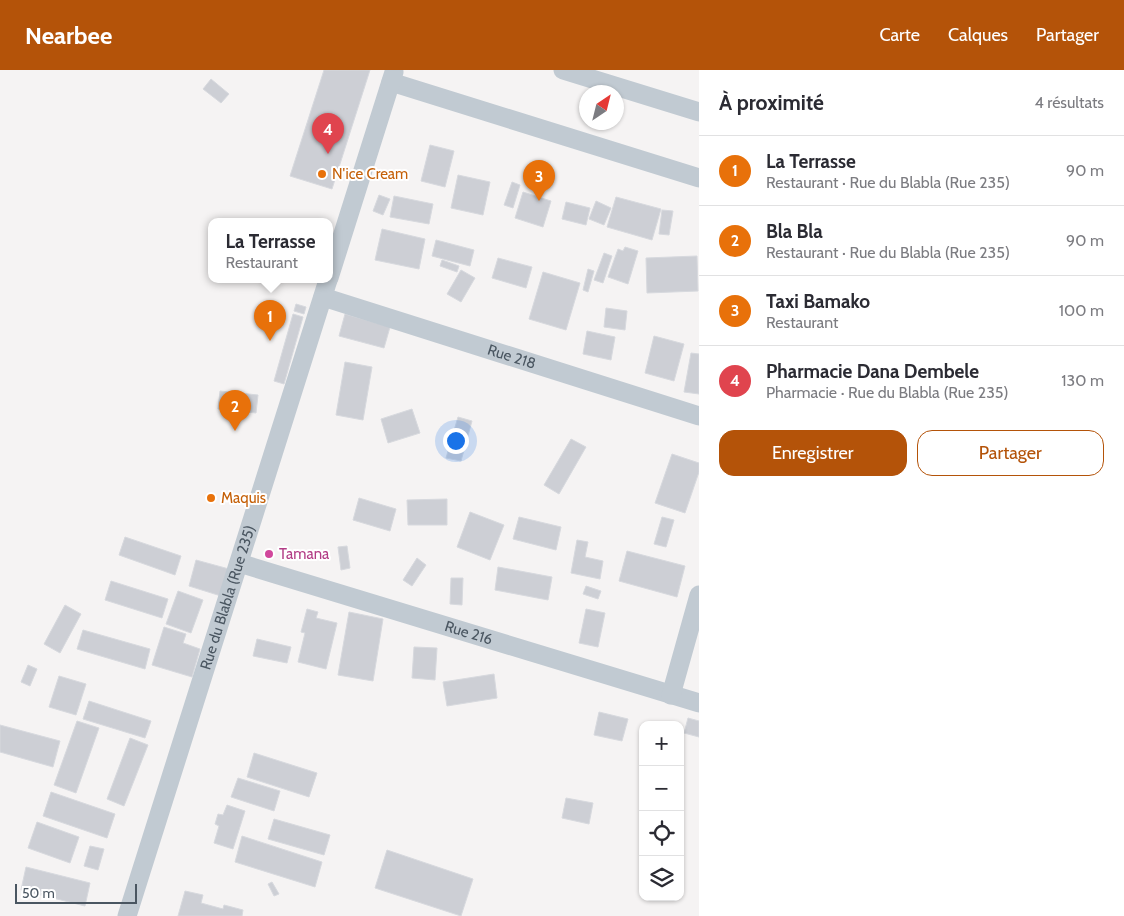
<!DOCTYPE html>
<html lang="fr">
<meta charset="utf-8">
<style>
:root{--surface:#fff;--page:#f2f2f3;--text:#2b2b33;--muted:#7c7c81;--line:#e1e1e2;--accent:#b45309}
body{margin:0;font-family:Cabin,sans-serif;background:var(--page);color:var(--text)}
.controls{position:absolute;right:15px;bottom:15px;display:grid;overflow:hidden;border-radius:10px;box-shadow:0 1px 4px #0004}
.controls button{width:45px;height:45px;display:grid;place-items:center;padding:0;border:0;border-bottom:1px solid var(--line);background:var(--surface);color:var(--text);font:25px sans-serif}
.compass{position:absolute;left:579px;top:15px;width:45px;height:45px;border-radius:50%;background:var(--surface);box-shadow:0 1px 4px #0004;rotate:35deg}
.scale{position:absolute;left:15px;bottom:12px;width:122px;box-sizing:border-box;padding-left:5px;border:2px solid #4a5661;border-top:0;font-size:14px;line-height:18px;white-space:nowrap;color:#4a5661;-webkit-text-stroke:4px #fff;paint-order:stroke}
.you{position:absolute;left:455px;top:370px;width:18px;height:18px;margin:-12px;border:4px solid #fff;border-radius:50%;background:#1a73e8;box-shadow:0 0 0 8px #1a73e833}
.badge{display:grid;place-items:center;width:32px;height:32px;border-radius:50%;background:var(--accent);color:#fff;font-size:16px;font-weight:700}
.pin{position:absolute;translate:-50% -41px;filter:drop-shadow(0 1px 2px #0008)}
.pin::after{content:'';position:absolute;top:26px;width:18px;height:15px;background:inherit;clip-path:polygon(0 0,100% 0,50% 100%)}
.popup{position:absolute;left:208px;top:148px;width:125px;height:65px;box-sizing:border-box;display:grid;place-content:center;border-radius:10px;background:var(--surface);filter:drop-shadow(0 1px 4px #0005);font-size:16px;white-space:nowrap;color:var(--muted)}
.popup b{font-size:19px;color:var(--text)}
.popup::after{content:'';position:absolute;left:50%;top:100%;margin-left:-10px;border:10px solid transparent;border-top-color:var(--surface)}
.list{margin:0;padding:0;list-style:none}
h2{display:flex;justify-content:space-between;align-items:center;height:65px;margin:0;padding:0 20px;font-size:21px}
h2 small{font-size:16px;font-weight:400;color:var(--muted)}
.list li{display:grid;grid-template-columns:32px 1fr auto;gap:15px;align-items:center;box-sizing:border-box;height:70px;padding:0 20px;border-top:1px solid var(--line)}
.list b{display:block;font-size:19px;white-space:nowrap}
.list p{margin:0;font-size:16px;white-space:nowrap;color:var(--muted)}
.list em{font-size:16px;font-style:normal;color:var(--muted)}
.actions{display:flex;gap:10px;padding:15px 20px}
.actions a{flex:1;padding:11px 0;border:1px solid var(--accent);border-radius:15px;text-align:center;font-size:18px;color:var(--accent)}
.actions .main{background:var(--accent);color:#fff}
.icon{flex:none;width:28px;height:28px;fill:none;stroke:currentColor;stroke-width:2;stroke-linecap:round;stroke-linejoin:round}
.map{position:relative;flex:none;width:699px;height:846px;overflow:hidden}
header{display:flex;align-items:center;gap:30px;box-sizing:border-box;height:70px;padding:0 25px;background:var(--accent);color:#fff}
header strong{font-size:24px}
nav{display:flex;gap:28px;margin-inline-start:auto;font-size:18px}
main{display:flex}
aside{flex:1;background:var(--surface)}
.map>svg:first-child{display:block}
</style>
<header>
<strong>Nearbee</strong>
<nav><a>Carte</a><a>Calques</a><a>Partager</a></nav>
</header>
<main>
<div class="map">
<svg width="699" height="846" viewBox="0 0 699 846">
<rect width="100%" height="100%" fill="#f5f3f3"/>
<path fill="#cdcfd5" stroke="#d7d9de" d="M324 0H370L332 119 290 106Z
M211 9 229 24 221 33 203 19Z
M430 75 454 81 445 117 421 111Z
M458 105 490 112 483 145 451 138Z
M512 112 520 115 513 138 504 135Z
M523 122 551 131 543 157 515 148Z
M379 125 390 129 383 145 373 141Z
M394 126 433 134 429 154 390 147Z
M616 127 661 139 652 170 607 157Z
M596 131 611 138 604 155 589 149Z
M566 132 590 138 586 155 562 149Z
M662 140 673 141 669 165 659 164Z
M382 159 425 169 419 199 375 190Z
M436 170 474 180 470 196 432 186Z
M625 177 638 181 628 214 608 207 618 179 623 181Z
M604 183 612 186 603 213 594 210Z
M697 186 698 221 647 223 646 188Z
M498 188 532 197 526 218 492 208Z
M442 190 459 196 457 202 440 196Z
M588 199 594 201 588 222 583 220Z
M461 200 475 208 461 232 447 224Z
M543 202 580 213 566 260 529 249Z
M296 234 306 237 304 244 294 241Z
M606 238 627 241 625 260 604 257Z
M293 244 303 247 284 314 274 311Z
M345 244 390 257 384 278 339 266Z
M587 261 615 267 611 290 583 284Z
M654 266 684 274 674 311 645 303Z
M691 283 699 284V324L684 322Z
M345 292 372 297 363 350 336 345Z
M220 321 258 325 256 343 218 339Z
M412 339 420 363 388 373 381 349Z
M458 347 472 351 461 391 446 388Z
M571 369 586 377 559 424 544 415Z
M672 384 699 393V402L685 443 655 433Z
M359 428 396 439 390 461 353 450Z
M447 429V455H408L407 430Z
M470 442 504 455 490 490 457 477Z
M519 447 561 457 556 480 513 469Z
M662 447 674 450 666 477 654 474Z
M125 467 181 486 175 505 119 485Z
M577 470 588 472 585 487 603 491 600 509 571 503Z
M347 476 350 498 341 500 338 477Z
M627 481 685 496 677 527 619 511Z
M417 488 426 495 412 516 403 510Z
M196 490 229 499 221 526 189 516Z
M498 497 552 507 548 530 495 520Z
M451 508H463L462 535 450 534Z
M111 511 168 529 162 548 105 530Z
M586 516 601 521 598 529 583 524Z
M178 521 203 530 191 563 166 554Z
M65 535 81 544 60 583 44 574Z
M307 539 318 542 316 548 337 553 326 599 298 592 305 563 301 562Z
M586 539 605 543 598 577 579 573Z
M349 542 383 549 373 611 338 605Z
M164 557 186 564 183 573 200 579 192 607 152 595Z
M83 560 150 579 145 599 77 579Z
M257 569 291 577 287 593 253 586Z
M414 577 437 578 435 610 412 608Z
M28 595 37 599 30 616 21 612Z
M494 604 497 628 447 636 443 612Z
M59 606 86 614 76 645 49 637Z
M89 631 151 651 145 668 83 649Z
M599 642 628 649 622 671 594 665Z
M688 648 699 651V667L684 663Z
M77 651 99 658 76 723 54 715Z
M0 655 60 671 53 697 0 682Z
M130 668 148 675 124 736 107 729Z
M254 683 317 703 309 727 247 707Z
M238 708 280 721 274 741 231 727Z
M51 722 115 744 107 768 43 746Z
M566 728 593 733 589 754 562 748Z
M227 735 245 741 233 779 214 773 219 756 215 754 218 744 223 745Z
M274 749 330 765 324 785 268 769Z
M37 752 79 767 70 793 28 778Z
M242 766 322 792 315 817 235 792Z
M90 776 104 779 98 800 84 796Z
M387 780 473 809 461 846 375 818Z
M26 797 90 813 85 836 21 820Z
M272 812 279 824 274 826 268 814Z
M185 821 203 825 201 833 223 839 224 835 243 840 242 846H178Z"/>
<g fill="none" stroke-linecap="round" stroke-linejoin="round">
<g stroke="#c1cad2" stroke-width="19">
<path d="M563 0 699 42"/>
<path d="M391 12 699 108"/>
<path d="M329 208 394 2"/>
<path id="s1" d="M323 227 699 346"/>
<path id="s2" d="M239 493 699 633"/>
<path d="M671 625 699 525"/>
<path id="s3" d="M127 846 328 210"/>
</g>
</g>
<g fill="#e8710a" stroke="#fff" stroke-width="2">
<circle cx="322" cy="104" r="5"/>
<circle cx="211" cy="428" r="5"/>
</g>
<circle fill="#d1479c" stroke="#fff" stroke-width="2" cx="269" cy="484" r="5"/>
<g text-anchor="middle" stroke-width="4" stroke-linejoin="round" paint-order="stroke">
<g font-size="15" fill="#c56008" stroke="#fff" text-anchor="start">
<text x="332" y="109">N'ice Cream</text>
<text x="221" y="433">Maquis</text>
</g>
<g font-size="15" fill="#4a5661" stroke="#fff">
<text dy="5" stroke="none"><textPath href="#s1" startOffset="198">Rue 218</textPath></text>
<text dy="5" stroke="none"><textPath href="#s3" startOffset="334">Rue du Blabla (Rue 235)</textPath></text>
<text dy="5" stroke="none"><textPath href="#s2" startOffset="240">Rue 216</textPath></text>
</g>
<g font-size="15" fill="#b23c85" stroke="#fff" text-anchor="start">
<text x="279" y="489">Tamana</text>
</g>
</g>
</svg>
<div class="controls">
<button>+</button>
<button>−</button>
<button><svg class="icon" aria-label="locate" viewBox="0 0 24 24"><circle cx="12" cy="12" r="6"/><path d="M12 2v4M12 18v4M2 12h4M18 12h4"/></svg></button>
<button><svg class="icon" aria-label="layers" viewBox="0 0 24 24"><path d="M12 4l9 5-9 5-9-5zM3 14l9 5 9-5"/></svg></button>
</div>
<svg class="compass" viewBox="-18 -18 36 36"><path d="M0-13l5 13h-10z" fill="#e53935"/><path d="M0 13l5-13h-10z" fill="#7c7c81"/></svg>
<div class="scale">50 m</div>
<div class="you"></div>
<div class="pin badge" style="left:270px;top:271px;background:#e8710a">1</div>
<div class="popup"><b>La Terrasse</b>Restaurant</div>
<div class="pin badge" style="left:235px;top:361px;background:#e8710a">2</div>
<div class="pin badge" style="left:539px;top:131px;background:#e8710a">3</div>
<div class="pin badge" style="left:328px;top:84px;background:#e0444e">4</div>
</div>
<aside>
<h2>À proximité<small>4 résultats</small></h2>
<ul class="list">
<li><span class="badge" style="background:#e8710a">1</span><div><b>La Terrasse</b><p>Restaurant · Rue du Blabla (Rue 235)</p></div><em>90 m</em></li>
<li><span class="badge" style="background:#e8710a">2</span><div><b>Bla Bla</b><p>Restaurant · Rue du Blabla (Rue 235)</p></div><em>90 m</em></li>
<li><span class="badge" style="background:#e8710a">3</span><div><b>Taxi Bamako</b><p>Restaurant</p></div><em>100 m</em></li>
<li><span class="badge" style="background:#e0444e">4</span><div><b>Pharmacie Dana Dembele</b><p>Pharmacie · Rue du Blabla (Rue 235)</p></div><em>130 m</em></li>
</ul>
<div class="actions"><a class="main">Enregistrer</a><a>Partager</a></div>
</aside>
</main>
